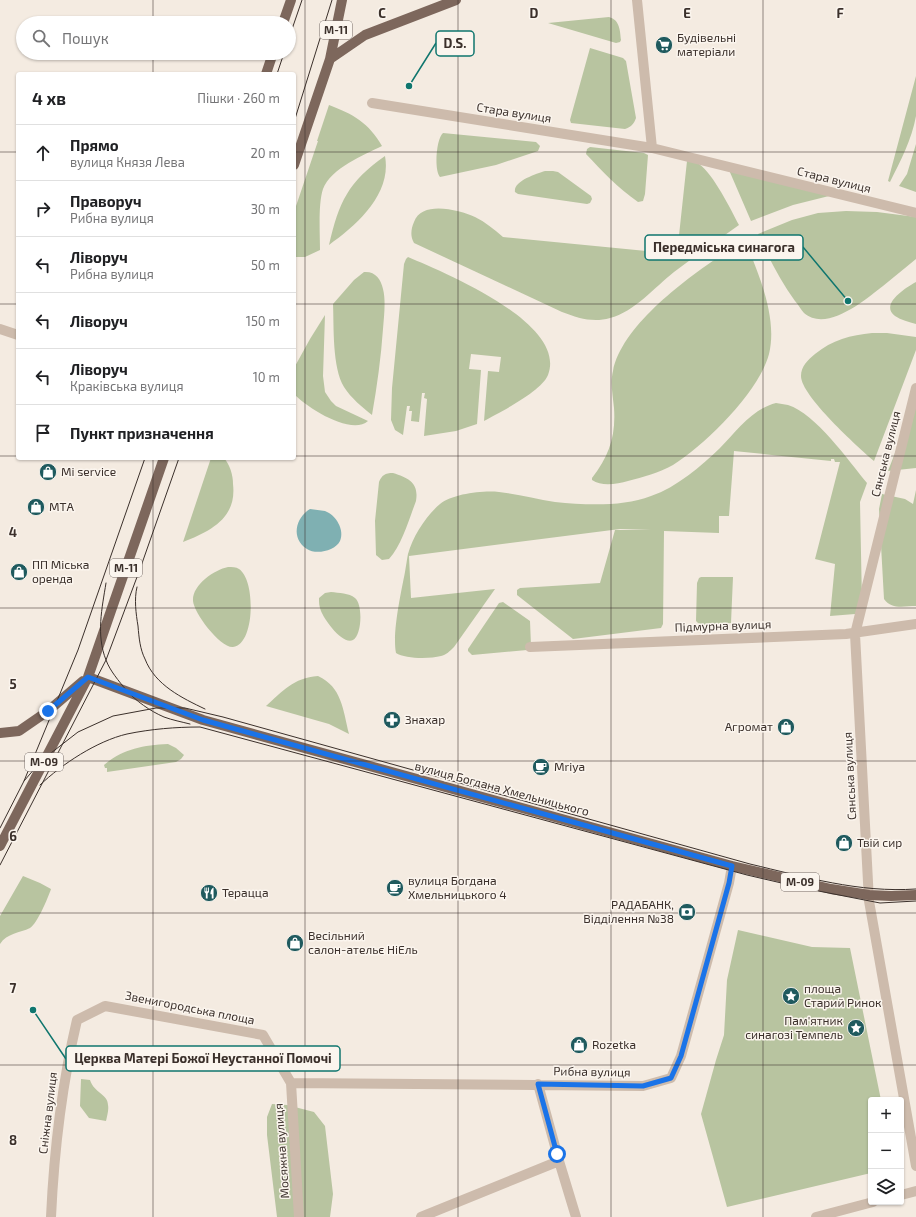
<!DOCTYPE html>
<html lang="uk">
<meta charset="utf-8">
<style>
:root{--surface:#fff;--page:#f6f6f6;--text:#202124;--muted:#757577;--line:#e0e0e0}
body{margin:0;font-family:"Exo 2",sans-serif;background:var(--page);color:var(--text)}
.controls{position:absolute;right:12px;bottom:12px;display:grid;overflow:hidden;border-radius:4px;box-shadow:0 1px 3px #0004}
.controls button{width:36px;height:36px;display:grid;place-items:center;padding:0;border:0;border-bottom:1px solid var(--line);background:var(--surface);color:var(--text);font:20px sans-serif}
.stop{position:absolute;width:12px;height:12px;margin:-9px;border:3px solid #1a73e8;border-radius:50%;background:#fff}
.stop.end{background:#1a73e8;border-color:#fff;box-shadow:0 1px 4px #0008}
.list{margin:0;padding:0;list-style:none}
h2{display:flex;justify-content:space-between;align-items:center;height:52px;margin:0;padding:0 16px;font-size:17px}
h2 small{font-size:13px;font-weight:400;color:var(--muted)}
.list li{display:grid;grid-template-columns:26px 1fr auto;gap:12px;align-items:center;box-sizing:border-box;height:56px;padding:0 16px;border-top:1px solid var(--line)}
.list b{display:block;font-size:15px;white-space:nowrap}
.list p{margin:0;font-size:13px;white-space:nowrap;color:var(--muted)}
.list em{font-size:13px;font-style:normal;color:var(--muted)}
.icon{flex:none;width:22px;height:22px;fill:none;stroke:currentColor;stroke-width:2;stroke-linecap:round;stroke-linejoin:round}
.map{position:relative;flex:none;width:916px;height:1217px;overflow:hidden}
.search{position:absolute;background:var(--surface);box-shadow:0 1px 3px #0004;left:16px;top:16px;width:280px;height:44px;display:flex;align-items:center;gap:10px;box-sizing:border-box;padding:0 14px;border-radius:22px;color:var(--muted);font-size:15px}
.panel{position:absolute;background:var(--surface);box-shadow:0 1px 3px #0004;left:16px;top:72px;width:280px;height:388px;border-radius:4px}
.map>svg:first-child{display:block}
</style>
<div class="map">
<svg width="916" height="1217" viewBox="0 0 916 1217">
<rect width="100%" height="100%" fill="#f4ebe1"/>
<path fill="#b8c4a0" d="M609 17C620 20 620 31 621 40L620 42 616 43 548 23Z
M590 48 623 58 626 61 636 118C634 124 631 127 625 129L571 123 570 120Z
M916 76C916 89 916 103 916 116 912 139 900 162 890 182L888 181Z
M329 105C353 114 369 123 382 146 364 155 331 168 323 189 318 204 320 233 320 250L305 257H294V212L318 141H317Z
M443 133 536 142 540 146 538 151 496 165 440 177C434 171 436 139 443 133Z
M916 144V192L899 186 907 174Z
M590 147 644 153 648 155 645 194 643 201 638 202C618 188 602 171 586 154L587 149Z
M385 156C392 194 357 225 329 245 339 202 348 182 385 156Z
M687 161C691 161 696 162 699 164 714 175 730 208 739 225 717 241 695 256 674 272 655 287 634 312 610 318 593 323 578 318 562 312L414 243C410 236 411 229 414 222 422 200 459 210 475 217 485 222 494 229 503 237L677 254Z
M729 170 837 194 793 205 751 221Z
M545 171H553L558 172 591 196 592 199 590 203 587 204 518 194 515 192C513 181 536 174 545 171Z
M846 211 877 212 916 217V259C905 268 894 277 883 286 866 299 827 333 804 313 801 310 798 304 795 301 780 280 768 257 758 234L792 220 818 213Z
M745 240C758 273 778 317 769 354 759 392 706 444 673 465 659 473 643 477 628 481 617 484 602 487 592 480V478C609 456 616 436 614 408 613 396 610 383 613 371 623 320 703 266 745 240Z
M408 257C443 272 568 323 548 375 541 392 500 412 484 421L488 371 499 372 501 357 471 354 469 369 481 370 477 424 456 431 424 436 427 399 424 398 425 393H422L419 422 411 421 412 411H409L410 406H407L403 435 395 430 391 420 392 388 404 264 406 259Z
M364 272C375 271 381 279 383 289 386 301 384 316 383 329 381 358 377 386 372 415 362 407 351 398 344 387 332 367 334 327 333 304L354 280Z
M916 282V324C909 322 901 320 895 316 879 304 907 287 916 282Z
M325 315 323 376 325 392 331 401 336 406 368 421C351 436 306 407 294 394V368L310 339Z
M872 333H887L916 337V350L874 461C858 447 801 396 801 376 801 366 808 360 815 354 832 340 851 335 872 333Z
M916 399V468L888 471Z
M776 403C780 404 784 404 788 405 816 414 848 460 867 483L860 502 862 603 855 614 830 616 835 564 815 559 840 462H835L834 459H831V461L734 451 729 516H719V533L664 531 663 624 661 628 573 639 517 595V590L520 588 600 583 615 530H651L620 529 409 556 411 598 495 589 454 647C450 651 446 655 441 656 430 659 405 659 396 653 392 633 401 593 405 572 406 566 407 559 408 554 413 536 426 516 440 504 452 494 483 490 499 492 517 494 536 499 555 502 586 505 622 507 651 496 677 487 700 467 720 448 737 431 752 409 776 403Z
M211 458H224C230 465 233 475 233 484 237 518 211 531 183 542Z
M393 473C409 478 419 483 416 501 409 519 402 545 389 559L382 560 376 555 375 521 379 482C382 475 385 473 393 473Z
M916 490V606C904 606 892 610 884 599L879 509 882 494 905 499 913 504Z
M228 567C232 567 236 567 239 569 256 580 255 645 233 647 220 648 194 613 193 601 192 585 214 570 228 567Z
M701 577H733L731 623 702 625 698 623 696 621 697 583 699 578Z
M331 592C339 593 349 593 355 598 363 604 362 635 353 640 342 645 324 619 321 611 319 606 319 603 319 598L325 593Z
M503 602 530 621 531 646 527 650 472 655 468 651V649L499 603Z
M318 676C342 687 343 710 349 734L329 724 266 706C283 691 293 678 318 676Z
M168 744 176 748 184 755 181 759 176 762 107 772V768H105L104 765C123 749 143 745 168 744Z
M23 876 40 883 51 889C48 898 37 924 30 928 20 933 7 933 0 944V916Z
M738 930 812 947 850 948 881 1100H871V1173L727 1207 701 1114 716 1060 724 1035 727 980Z
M81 1079 90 1080C94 1093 108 1094 108 1105 109 1110 107 1116 106 1121L89 1118 80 1106Z
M272 1104 287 1105 314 1112 325 1126 333 1194 330 1217H277L267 1135V1117Z"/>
<path fill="#7fb0b2" d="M310 509C315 510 320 510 325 511 336 515 345 530 340 541 335 551 316 555 307 549 291 539 295 518 310 509Z"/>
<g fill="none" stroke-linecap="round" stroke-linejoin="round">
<path stroke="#cdbbac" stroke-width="10" d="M637 0 652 148
M372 103 652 148 916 213
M0 329 18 335
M916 388 855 634 869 901 916 1166
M530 647 846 634 916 624
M291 1083 643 1086 671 1078 681 1056 729 883 732 866
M538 1084 559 1161 576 1217
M901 1195 916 1191
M51 1217C54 1151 62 1084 77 1020L105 1006 263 1035 291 1083 299 1217
M421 1217 559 1161
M816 1217 873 1202"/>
<path stroke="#7d675c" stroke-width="10" d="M283 23 291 0
M330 59 365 35 456 0
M266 74 273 53
M294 165 330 59 342 0
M88 677 203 720 732 866 831 889 869 895 891 896 916 895
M0 733 19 731 48 711 83 681
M0 846 88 677 164 458"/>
<path stroke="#3b302b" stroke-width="1" d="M289 38 302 0
M277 74 284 53
M294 122 332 0
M106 583C102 608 96 635 106 660 110 671 119 681 126 690 136 701 150 711 164 717 172 720 182 722 190 724
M137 587C134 599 136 614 138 626 139 638 140 649 145 659 155 685 182 698 205 709
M24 781 42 760 78 732 113 716 156 708H185L223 717 750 864C805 877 859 893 916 889
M40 785C62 764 97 741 127 734 151 729 176 727 200 727L747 875 803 888 880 903 916 901
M0 828 24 781 78 650 145 458
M0 865 106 660 140 569 179 458"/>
</g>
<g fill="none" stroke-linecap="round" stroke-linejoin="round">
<path stroke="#1a73e8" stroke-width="5" d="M48 711 88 677 203 720 732 866 729 883 681 1056 671 1078 643 1086 538 1084 557 1154"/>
</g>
<path fill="none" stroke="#3b302b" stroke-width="1" stroke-opacity="0.55" d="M153 0V23M305 0V1217M458 0V1217M611 0V1217M763 0V1217M153 53V74M0 152H18M294 152H916M0 304H18M294 304H916M0 456H18M294 456H916M153 458V1217M0 608H916M0 761H916M0 913H916M0 1065H916"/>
<defs>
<symbol id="supermarket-disc" viewBox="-11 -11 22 22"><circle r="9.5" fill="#1f5a5e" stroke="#fbf5ee"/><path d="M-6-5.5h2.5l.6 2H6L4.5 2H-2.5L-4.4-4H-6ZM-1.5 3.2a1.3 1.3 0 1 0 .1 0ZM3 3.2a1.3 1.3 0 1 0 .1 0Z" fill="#fff"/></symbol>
<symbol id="shop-disc" viewBox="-11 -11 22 22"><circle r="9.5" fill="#1f5a5e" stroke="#fbf5ee"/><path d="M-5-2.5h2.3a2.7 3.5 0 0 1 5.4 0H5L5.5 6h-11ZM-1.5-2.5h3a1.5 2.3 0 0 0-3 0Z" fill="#fff"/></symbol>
<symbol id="pharmacy-disc" viewBox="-11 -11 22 22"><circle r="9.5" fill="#1f5a5e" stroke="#fbf5ee"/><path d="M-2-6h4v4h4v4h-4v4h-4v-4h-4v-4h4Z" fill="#fff"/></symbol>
<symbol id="cafe-disc" viewBox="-11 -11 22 22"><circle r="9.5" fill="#1f5a5e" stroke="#fbf5ee"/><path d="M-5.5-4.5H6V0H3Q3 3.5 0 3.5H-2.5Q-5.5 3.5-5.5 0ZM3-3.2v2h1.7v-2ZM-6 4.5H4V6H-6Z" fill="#fff"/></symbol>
<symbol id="restaurant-disc" viewBox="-11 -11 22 22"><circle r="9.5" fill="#1f5a5e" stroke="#fbf5ee"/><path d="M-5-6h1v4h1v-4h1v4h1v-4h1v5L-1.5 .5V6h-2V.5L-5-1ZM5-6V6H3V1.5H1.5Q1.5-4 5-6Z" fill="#fff"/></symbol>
<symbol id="bank-disc" viewBox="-11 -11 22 22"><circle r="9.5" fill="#1f5a5e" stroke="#fbf5ee"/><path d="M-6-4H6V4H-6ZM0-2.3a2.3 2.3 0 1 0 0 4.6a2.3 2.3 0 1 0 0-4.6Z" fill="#fff"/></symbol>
<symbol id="sight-disc" viewBox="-11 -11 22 22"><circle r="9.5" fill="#1f5a5e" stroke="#fbf5ee"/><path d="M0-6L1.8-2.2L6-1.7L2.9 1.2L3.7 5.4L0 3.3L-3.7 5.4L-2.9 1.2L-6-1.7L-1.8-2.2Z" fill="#fff"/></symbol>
</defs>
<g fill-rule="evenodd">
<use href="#supermarket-disc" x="654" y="35" width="20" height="20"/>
<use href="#shop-disc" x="38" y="462" width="20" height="20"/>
<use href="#shop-disc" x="26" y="497" width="20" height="20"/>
<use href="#shop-disc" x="9" y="562" width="20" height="20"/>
<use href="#pharmacy-disc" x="382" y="710" width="20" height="20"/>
<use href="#shop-disc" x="776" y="717" width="20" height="20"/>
<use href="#cafe-disc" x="531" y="757" width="20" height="20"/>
<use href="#shop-disc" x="834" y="833" width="20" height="20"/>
<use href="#cafe-disc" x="385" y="878" width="20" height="20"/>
<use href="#restaurant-disc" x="199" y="883" width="20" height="20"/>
<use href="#bank-disc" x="677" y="902" width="20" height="20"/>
<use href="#shop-disc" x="285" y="933" width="20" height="20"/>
<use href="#sight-disc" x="781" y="986" width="20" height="20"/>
<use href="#sight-disc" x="846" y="1018" width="20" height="20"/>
<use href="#shop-disc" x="569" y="1035" width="20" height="20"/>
</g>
<g text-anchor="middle" stroke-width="3" stroke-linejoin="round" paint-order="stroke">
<g fill="#fbf5ee" stroke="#756b66" stroke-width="1">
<rect x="320" y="21" width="32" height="18" rx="3"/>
<rect x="110" y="559" width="32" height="18" rx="3"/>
<rect x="25" y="753" width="38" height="18" rx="3"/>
<rect x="781" y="873" width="38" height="18" rx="3"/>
</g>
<g font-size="11" font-weight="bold" fill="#3b302b">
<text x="336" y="34">М-11</text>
<text x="126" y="572">М-11</text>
<text x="44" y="766">М-09</text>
<text x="800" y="886">М-09</text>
</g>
<g font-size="12" fill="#3b302b" stroke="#fbf5ee" text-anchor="start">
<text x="677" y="42">Будівельні<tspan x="677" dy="14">матеріали</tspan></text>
<text x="61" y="476">Mi service</text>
<text x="49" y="511">МТА</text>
<text x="32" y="569">ПП Міська<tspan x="32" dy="14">оренда</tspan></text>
<text x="405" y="724">Знахар</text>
<text x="773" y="731" text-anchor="end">Агромат</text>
<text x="554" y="771">Mriya</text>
<text x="857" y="847">Твій сир</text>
<text x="408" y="885">вулиця Богдана<tspan x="408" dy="14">Хмельницького 4</tspan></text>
<text x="222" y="897">Терацца</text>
<text x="674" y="909" text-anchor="end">РАДАБАНК,<tspan x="674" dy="14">Відділення №38</tspan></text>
<text x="308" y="940">Весільний<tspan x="308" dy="14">салон-ательє НіЕль</tspan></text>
<text x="804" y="993">площа<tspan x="804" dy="14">Старий Ринок</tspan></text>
<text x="843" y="1025" text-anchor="end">Пам'ятник<tspan x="843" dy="14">синагозі Темпель</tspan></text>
<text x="592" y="1049">Rozetka</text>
</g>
<g font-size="12" fill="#3b302b" stroke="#fbf5ee">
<text transform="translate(514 113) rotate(9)" y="4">Стара вулиця</text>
<text transform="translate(834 180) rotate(14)" y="4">Стара вулиця</text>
<text transform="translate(886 454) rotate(-76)" y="4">Сянська вулиця</text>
<text transform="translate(723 626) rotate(-2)" y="4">Підмурна вулиця</text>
<text transform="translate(850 776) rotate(-93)" y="4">Сянська вулиця</text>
<text transform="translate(502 789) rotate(15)" y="4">вулиця Богдана Хмельницького</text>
<text transform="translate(190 1008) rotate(11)" y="4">Звенигородська площа</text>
<text transform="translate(592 1072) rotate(1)" y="4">Рибна вулиця</text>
<text transform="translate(48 1113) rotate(-83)" y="4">Сніжна вулиця</text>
<text transform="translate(282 1151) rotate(-94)" y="4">Мосяжна вулиця</text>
</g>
</g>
<g font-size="13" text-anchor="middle" font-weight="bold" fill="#3b302b" stroke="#fbf5ee" stroke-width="3" stroke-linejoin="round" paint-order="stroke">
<text x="382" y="18">C</text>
<text x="534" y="18">D</text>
<text x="687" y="18">E</text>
<text x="840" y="18">F</text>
<text x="13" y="537">4</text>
<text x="13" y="689">5</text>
<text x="13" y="841">6</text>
<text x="13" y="993">7</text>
<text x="13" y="1145">8</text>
</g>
<path fill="none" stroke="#0f766e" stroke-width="1.5" d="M409 86L436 43M848 301L803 247M33 1010L66 1059"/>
<g fill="#0f766e" stroke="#fbf5ee" stroke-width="1.5">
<circle cx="409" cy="86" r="4"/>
<circle cx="848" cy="301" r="4"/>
<circle cx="33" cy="1010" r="4"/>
</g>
<g fill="#fbf5ee" stroke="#0f766e" stroke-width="1.5">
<rect x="436" y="31" width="38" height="25" rx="4"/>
<rect x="645" y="235" width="158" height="25" rx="4"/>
<rect x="66" y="1046" width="274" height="25" rx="4"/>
</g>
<g font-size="13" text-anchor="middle" font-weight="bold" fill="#3b302b">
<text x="455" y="48">D.S.</text>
<text x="724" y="252">Передміська синагога</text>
<text x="203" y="1063">Церква Матері Божої Неустанної Помочі</text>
</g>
</svg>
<div class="controls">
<button>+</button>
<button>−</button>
<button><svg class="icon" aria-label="layers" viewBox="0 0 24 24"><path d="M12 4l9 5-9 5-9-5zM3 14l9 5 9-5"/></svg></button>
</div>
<div class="stop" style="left:557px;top:1154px"></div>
<div class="stop end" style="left:48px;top:711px"></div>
<div class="search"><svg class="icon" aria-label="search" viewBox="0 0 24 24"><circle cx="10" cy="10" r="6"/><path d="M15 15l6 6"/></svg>Пошук</div>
<section class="panel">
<h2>4 хв<small>Пішки · 260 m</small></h2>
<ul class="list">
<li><svg class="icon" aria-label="ahead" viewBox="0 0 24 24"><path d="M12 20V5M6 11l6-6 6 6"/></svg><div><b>Прямо</b><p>вулиця Князя Лева</p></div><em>20 m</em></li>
<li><svg class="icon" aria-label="right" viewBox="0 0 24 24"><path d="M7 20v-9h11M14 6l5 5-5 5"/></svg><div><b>Праворуч</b><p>Рибна вулиця</p></div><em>30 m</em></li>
<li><svg class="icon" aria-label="left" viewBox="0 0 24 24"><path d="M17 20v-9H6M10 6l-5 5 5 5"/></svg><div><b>Ліворуч</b><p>Рибна вулиця</p></div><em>50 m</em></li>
<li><svg class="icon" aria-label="left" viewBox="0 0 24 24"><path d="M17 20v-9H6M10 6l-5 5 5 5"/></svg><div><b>Ліворуч</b></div><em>150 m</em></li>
<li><svg class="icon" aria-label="left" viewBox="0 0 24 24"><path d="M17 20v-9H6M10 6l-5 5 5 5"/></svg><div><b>Ліворуч</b><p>Краківська вулиця</p></div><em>10 m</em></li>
<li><svg class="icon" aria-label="arrive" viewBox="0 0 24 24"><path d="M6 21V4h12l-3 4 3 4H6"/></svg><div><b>Пункт призначення</b></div></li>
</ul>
</section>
</div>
